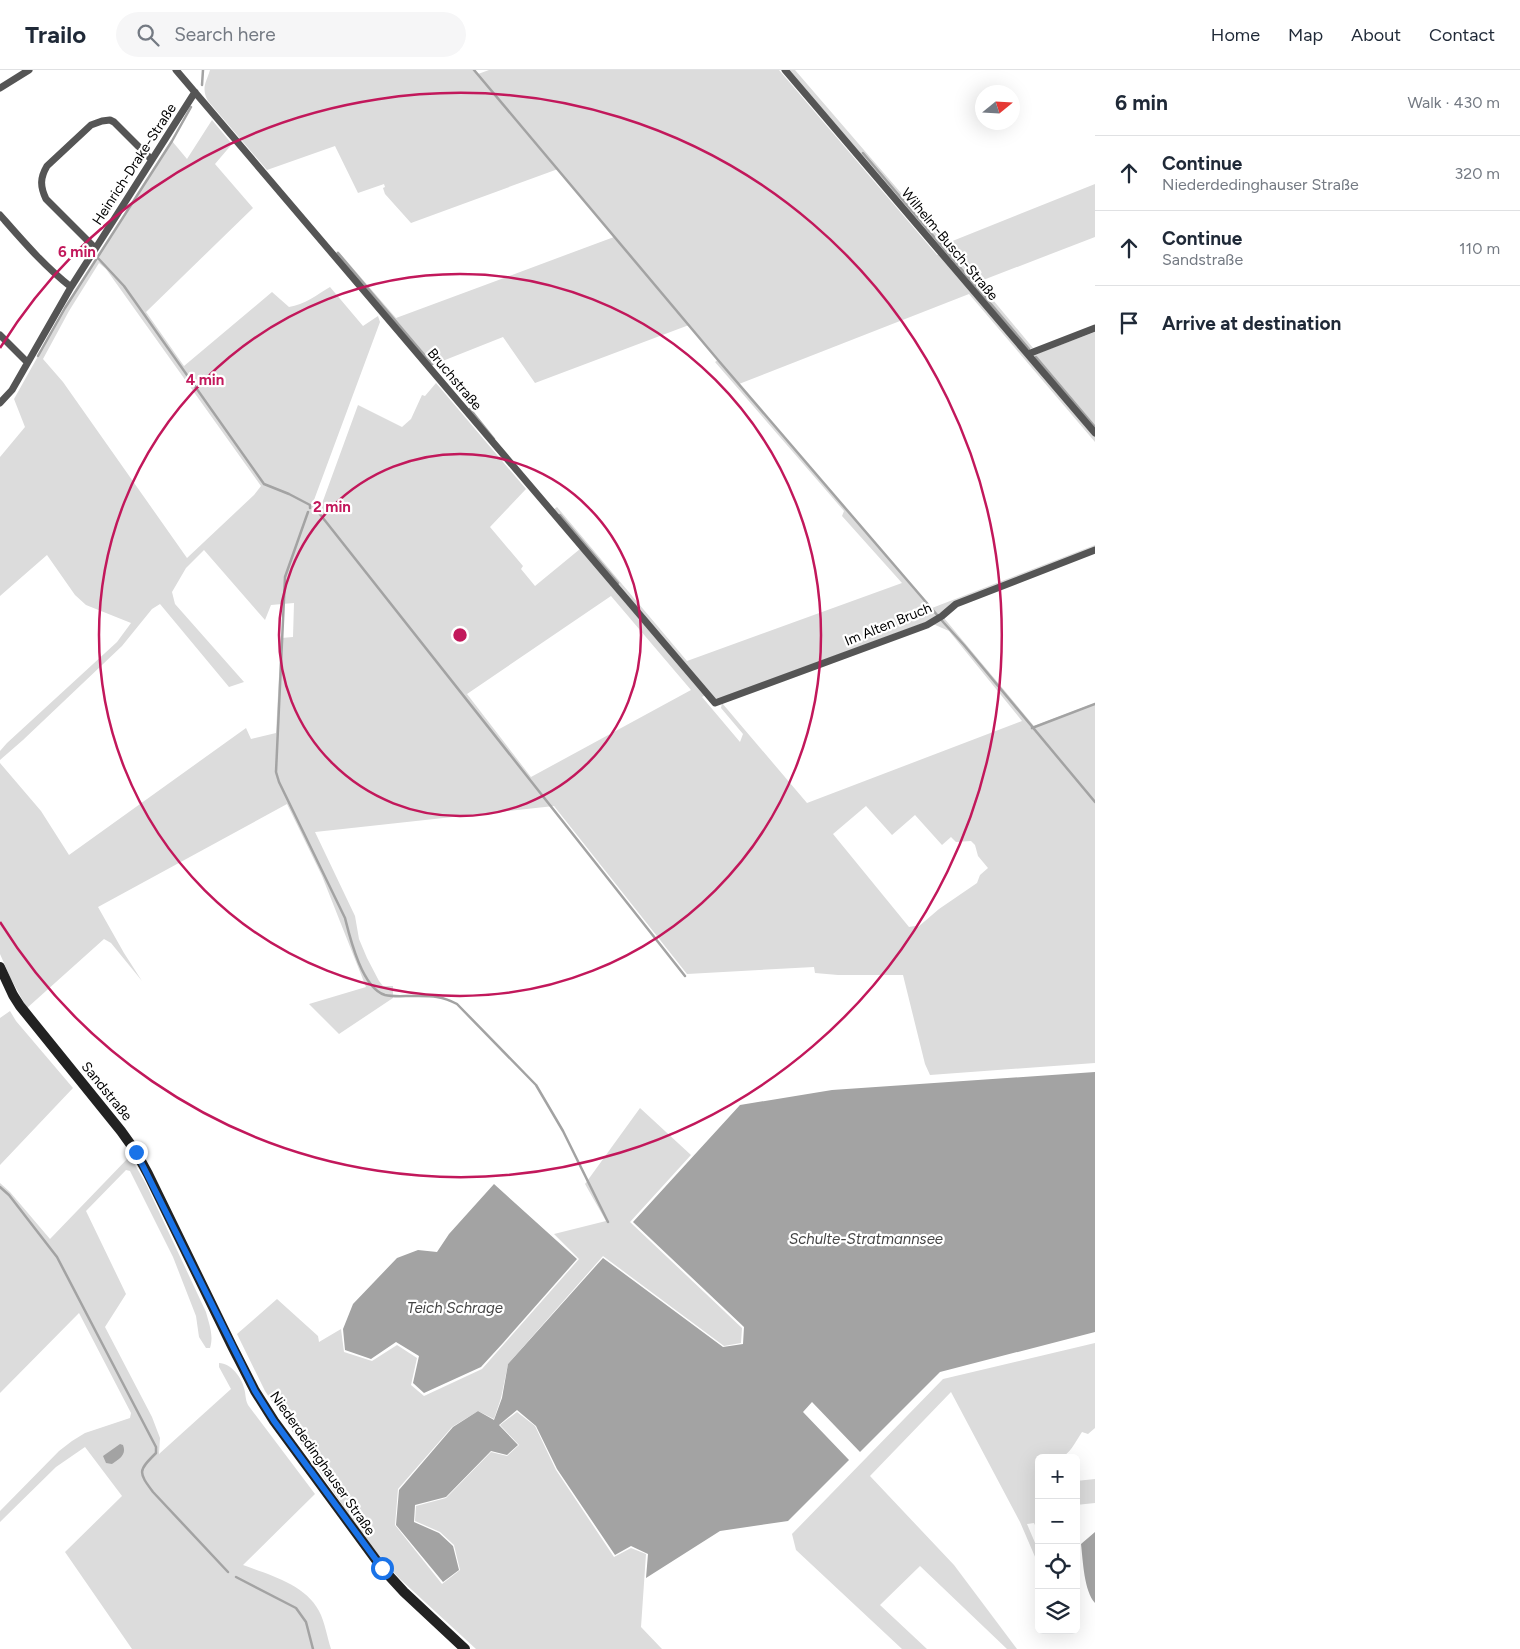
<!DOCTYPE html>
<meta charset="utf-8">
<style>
:root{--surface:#fff;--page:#f6f6f7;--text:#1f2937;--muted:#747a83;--line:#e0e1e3}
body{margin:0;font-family:Figtree,sans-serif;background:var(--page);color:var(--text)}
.controls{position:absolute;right:15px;bottom:15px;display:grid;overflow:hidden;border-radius:8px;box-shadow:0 5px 20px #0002}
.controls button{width:45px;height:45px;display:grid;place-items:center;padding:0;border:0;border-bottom:1px solid var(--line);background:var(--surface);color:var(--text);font:25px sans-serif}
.compass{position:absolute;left:975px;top:15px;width:45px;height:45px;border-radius:50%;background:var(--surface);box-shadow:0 5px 20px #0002;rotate:72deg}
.stop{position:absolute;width:15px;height:15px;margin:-11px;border:4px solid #1a73e8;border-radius:50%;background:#fff}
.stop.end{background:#1a73e8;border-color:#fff;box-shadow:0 1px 5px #0008}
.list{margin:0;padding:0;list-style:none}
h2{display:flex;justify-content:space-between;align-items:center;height:65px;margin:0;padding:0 20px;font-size:21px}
h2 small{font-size:16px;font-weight:400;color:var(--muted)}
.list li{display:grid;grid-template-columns:32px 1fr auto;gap:15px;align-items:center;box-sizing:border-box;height:75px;padding:0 20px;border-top:1px solid var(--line)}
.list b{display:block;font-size:19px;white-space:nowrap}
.list p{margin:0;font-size:16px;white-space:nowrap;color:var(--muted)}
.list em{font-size:16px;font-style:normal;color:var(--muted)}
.icon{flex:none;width:28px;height:28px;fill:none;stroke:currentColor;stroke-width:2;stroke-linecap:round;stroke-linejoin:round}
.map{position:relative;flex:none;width:1095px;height:1579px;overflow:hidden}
header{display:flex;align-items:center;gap:30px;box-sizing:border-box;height:70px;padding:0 25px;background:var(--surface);border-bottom:1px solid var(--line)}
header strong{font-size:24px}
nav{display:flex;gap:28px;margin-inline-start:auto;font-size:18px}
.search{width:350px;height:45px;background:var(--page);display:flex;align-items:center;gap:12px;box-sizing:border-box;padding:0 18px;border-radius:28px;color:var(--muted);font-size:19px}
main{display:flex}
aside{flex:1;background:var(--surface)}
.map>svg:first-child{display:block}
</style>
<header>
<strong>Trailo</strong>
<div class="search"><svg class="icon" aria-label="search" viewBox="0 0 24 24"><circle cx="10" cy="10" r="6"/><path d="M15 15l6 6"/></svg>Search here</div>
<nav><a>Home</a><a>Map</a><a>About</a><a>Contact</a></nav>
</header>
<main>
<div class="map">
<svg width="1095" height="1579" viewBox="0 0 1095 1579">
<rect width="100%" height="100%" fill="#fff"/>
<path fill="#dcdcdc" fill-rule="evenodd" d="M210 0H474L478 4 489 0H779L937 185 940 184 1095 366V372L969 224 739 314 932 538 1095 475V478L954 533 934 549 718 629 713 628 709 623 702 627 740 672 743 664 721 638 722 633 807 733 1022 651 949 561 933 554 944 548 1034 656 1095 633V993L930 1005 925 994 903 905H838L815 903 814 897 687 904 554 736 315 762 355 846 359 869 367 888 379 911 383 916H393V928L339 964 309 934 366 917 322 806 287 734 98 837 124 883 142 911 111 873 104 869 27 938 11 909 0 884V693L41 741 69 785 246 658 251 669 276 663 281 568 293 567 294 533 271 535 265 550 204 480 186 498 172 522 175 534 244 612 229 617 160 534 152 539 122 576 23 670 0 690V681L7 673 117 572 131 553 86 535 75 525 47 485 0 526V387L25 357 14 329 65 238 172 71 187 89 212 50 232 74 215 94 253 138 146 242 184 296 272 222 289 237C304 235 318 224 330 217L363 256 378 246 380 252 314 430 320 439 358 335 402 357 411 349 422 325 425 326 436 313 526 419 490 457 523 496 521 499 535 516 580 479 553 440 557 437 687 591 902 513 842 446 844 441 715 292 718 290 689 255 535 313 503 267 435 294 432 296 336 182 338 181 396 248 614 167 558 99 411 153 385 124 383 118 385 117 384 114 358 123 335 76 267 100 208 31C201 18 206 13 210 0ZM99 193 106 199 261 416 254 425 187 488 63 312 43 289 69 241ZM611 526 691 620 531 707 467 624ZM866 736 892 765 915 745 942 775 951 767 956 772 971 771 975 775 978 786 988 798 980 805 977 813 939 839 918 857 915 856 909 857 833 764Z
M788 0H795L945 174 1095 114V167L978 212 1033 278 1026 280Z
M1095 262V361L1031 286Z
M10 941 16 951 73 1018 0 1095V948Z
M640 1038 691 1085 630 1152 742 1258 741 1273 724 1276 603 1186 508 1294 501 1328 494 1349 478 1341 452 1357 398 1419 395 1455 442 1514 460 1500 454 1475 440 1462 415 1451 416 1436 446 1428 491 1382 507 1386 519 1375 500 1355 517 1342 535 1356 556 1400 614 1487 631 1478 646 1484 641 1557 662 1579H476L400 1509 372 1479 265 1321 237 1264 277 1229 318 1266 319 1272 341 1259 344 1282 372 1291 397 1275 417 1288 411 1315 424 1326 482 1299 579 1189 554 1164 606 1151 585 1114Z
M130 1086 146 1114 206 1242C209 1254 214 1265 210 1278H206L199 1267 196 1246 173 1187 130 1101 126 1100 86 1141 126 1224 105 1257 152 1347 160 1368 159 1384 231 1319 219 1297V1293C231 1293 242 1308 244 1318 246 1324 245 1329 248 1335L315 1424 243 1495C269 1505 305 1514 319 1541 325 1552 327 1567 331 1579H132L65 1482 122 1426 85 1377 56 1397 0 1452V1441L59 1381 72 1371 85 1363 130 1348 131 1343 79 1243 0 1323V1113L10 1122 50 1169Z
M1095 1273V1358L1088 1364 1082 1362C1075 1372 1070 1386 1058 1388 1051 1389 1044 1387 1039 1388V1463L1034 1453 1027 1454 1039 1482V1496L1020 1452 951 1322 870 1406 954 1495 1017 1579H1007L920 1496 880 1535 927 1579H902L796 1480 792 1464 943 1309Z
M1095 1409V1433L1076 1435V1411Z"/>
<path fill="#a3a3a3" d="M1095 1002V1262L940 1302 860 1382 812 1332 803 1342 849 1390 788 1451 720 1461 646 1508 648 1484 631 1476 615 1485 557 1399 536 1356 517 1340 499 1355 518 1375 507 1385 491 1381 446 1427 415 1435 414 1452 439 1463 453 1476 459 1500 443 1512 396 1455 399 1420 453 1357 478 1341 494 1350 502 1328 508 1294 603 1188 723 1277 743 1274 744 1257 633 1152 740 1035 832 1020Z
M494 1114 577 1189 503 1273 481 1297 424 1323 413 1313 419 1286 396 1272 371 1289 345 1280 343 1259 353 1234 397 1188 418 1180 437 1182 449 1164Z
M120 1374 123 1375C127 1385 119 1389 112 1394L106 1393 103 1386Z
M1095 1462V1533C1084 1521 1083 1491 1081 1474Z"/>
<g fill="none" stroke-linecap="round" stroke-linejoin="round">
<path stroke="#a3a3a3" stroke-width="2.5" d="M474 0 718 290 944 553 964 575 1095 732
M202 15 203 0
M863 83 1029 279
M338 183 432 294
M97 187 124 216 264 414 289 424 310 435V438
M38 286 65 238 172 71 191 37
M1036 287 1095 357
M470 339 494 369
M308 442 285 507 276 702 279 712 345 848C350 868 362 918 385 925 393 927 404 926 412 926 429 926 441 925 457 934L536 1015 563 1061 608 1152
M319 443 685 906
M560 445 618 513
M1032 658 1095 634
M0 1117 9 1125 57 1187 156 1377V1383C138 1401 138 1402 153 1422L228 1502
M236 1507 296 1538 306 1552 313 1579"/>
<path stroke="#555" stroke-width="7" d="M176 0 715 633 927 555 942 546 956 534 1095 480
M785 0 1095 363
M0 18 29 0
M0 145C22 170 44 196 71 217
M95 178 46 129C40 116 40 108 47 96L91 55 102 51 110 50 114 52 151 89
M0 265 27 292
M1028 284 1095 258
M0 333 12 320 71 217 195 22"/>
<path stroke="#222" stroke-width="10" d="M0 897 13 925 20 936 121 1061 136 1082 148 1104 232 1276 255 1321 274 1351 382 1498 404 1522 465 1579"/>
</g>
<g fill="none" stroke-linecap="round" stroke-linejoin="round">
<path stroke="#1a73e8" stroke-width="6" d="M136 1082 255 1321 274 1351 382 1498"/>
</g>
<g fill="none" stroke="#c2185b" stroke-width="2.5">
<circle cx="460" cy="565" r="181"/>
<circle cx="460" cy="565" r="361"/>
<path d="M0 278A542 542 0 1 1 0 852"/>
</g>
<g text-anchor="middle" stroke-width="4.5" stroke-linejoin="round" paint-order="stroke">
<g font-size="14" fill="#000" stroke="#fff">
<text transform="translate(134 94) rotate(-57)" y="5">Heinrich-Drake-Straße</text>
<text transform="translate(950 174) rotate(50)" y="5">Wilhelm-Busch-Straße</text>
<text transform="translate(455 309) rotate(50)" y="5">Bruchstraße</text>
<text transform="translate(888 554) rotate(-22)" y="5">Im Alten Bruch</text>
<text transform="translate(107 1021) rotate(51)" y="5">Sandstraße</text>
<text transform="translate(323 1393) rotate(55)" y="5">Niederdedinghauser Straße</text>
</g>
<g font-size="15" font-style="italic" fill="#444" stroke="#fff">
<text x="866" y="1174">Schulte-Stratmannsee</text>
<text x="455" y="1243">Teich Schrage</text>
</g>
</g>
<circle cx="460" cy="565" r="8" fill="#c2185b" stroke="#fff" stroke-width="2.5"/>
<g font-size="15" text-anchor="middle" font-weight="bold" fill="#c2185b" stroke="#fff" stroke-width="4.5" stroke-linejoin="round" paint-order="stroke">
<text x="77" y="187">6 min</text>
<text x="205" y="315">4 min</text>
<text x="332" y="442">2 min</text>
</g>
</svg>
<div class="controls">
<button>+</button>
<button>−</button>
<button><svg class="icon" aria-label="locate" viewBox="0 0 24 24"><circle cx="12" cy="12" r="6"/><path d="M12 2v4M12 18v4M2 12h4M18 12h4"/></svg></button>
<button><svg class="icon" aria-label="layers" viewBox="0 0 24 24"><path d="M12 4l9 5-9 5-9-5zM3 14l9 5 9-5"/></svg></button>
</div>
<svg class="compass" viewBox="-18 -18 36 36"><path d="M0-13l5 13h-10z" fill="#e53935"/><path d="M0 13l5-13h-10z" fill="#747a83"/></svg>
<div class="stop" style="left:382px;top:1498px"></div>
<div class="stop end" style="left:136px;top:1082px"></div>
</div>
<aside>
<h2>6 min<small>Walk · 430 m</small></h2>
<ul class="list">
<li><svg class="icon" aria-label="ahead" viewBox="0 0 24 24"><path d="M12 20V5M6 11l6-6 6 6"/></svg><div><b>Continue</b><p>Niederdedinghauser Straße</p></div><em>320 m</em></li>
<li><svg class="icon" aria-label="ahead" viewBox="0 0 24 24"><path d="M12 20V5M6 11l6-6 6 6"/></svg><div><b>Continue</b><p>Sandstraße</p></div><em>110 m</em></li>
<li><svg class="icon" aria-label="arrive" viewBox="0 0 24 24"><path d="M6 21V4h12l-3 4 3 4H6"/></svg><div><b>Arrive at destination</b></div></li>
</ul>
</aside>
</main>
